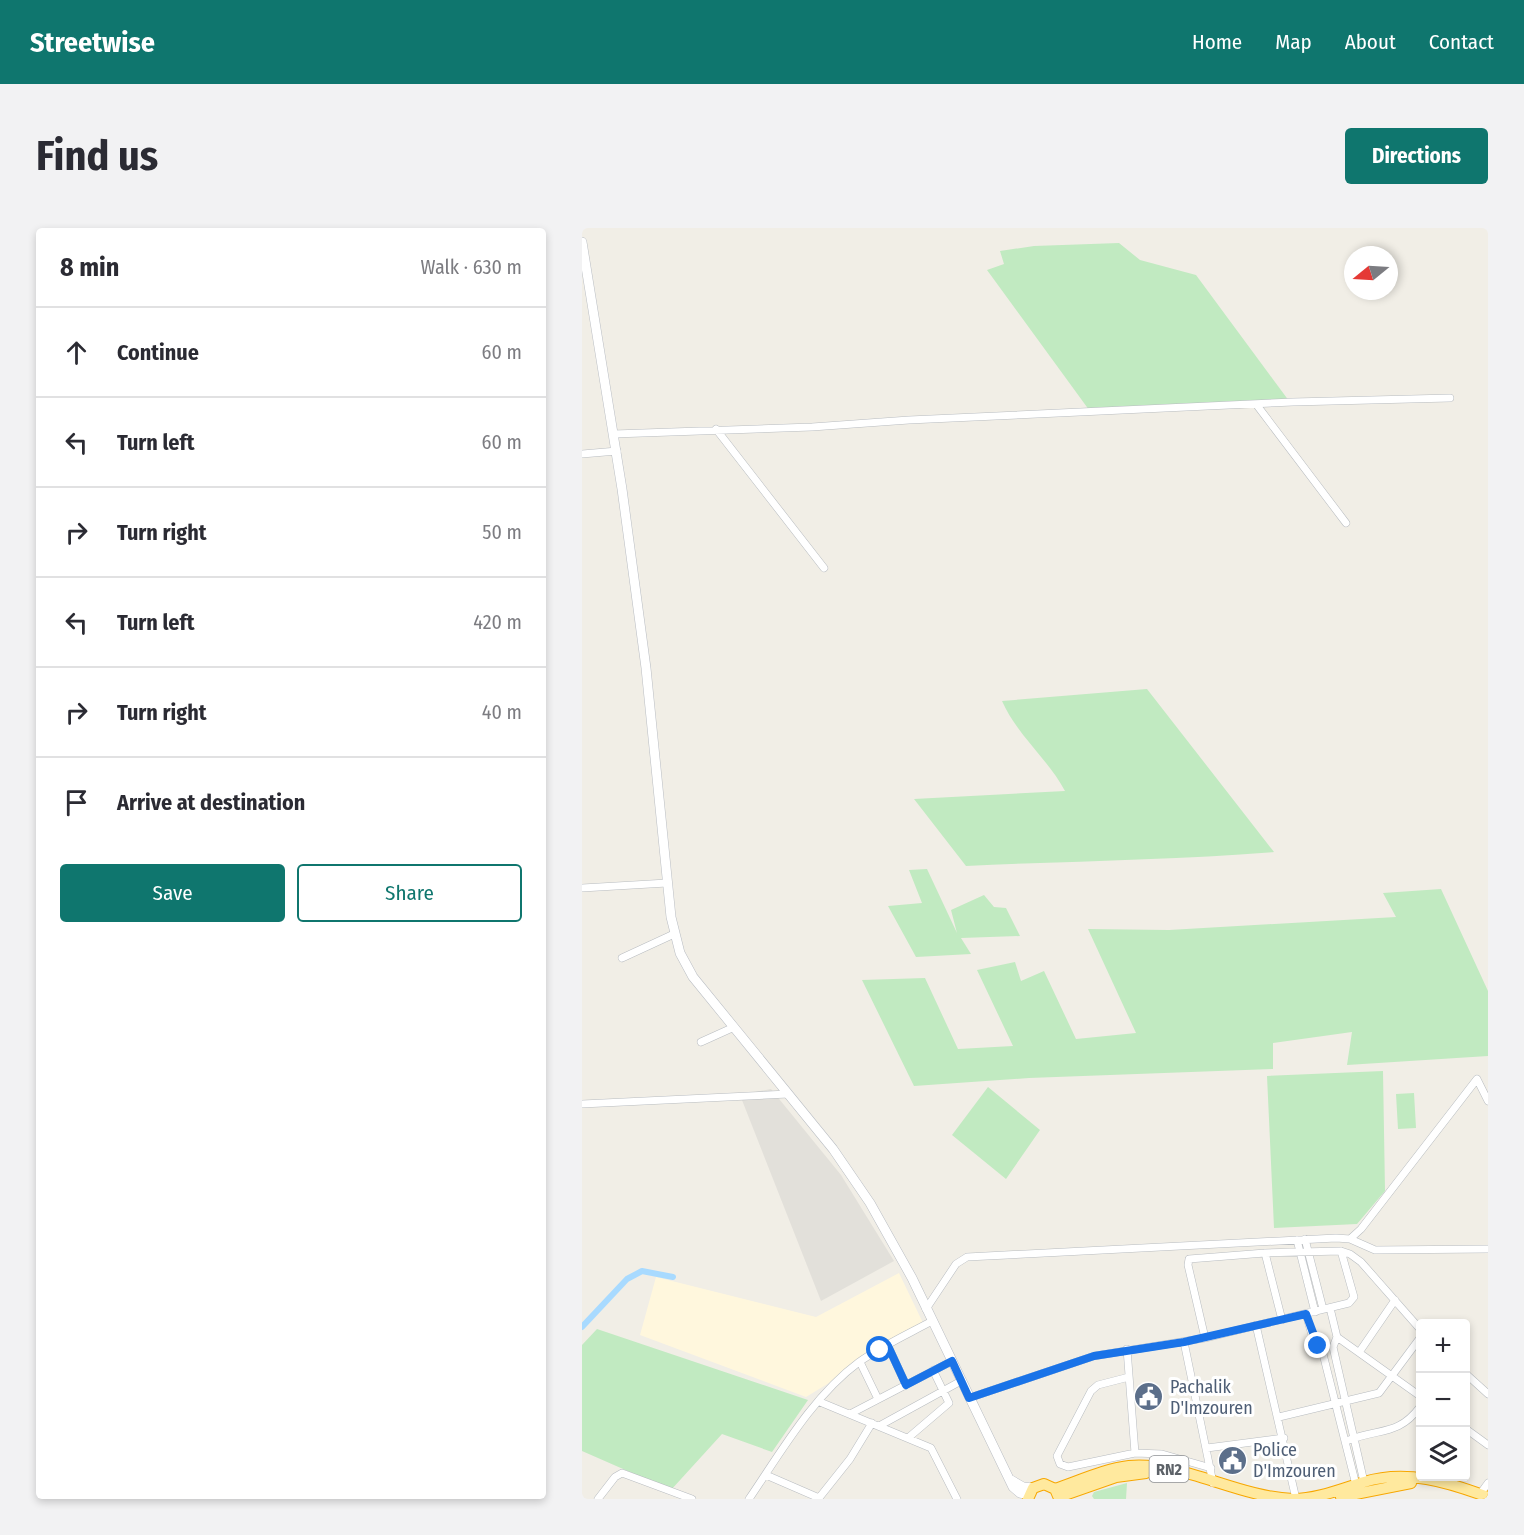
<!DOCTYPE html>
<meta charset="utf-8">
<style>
:root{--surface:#fff;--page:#f2f2f3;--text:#2b2b33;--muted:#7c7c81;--line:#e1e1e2;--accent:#0f766e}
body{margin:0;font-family:"Fira Sans Condensed",sans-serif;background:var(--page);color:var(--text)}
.controls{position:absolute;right:18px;bottom:18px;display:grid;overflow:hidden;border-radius:6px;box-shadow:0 3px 9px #0003}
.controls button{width:54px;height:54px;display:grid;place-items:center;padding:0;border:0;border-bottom:2px solid var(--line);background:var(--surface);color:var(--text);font:30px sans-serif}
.compass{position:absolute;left:762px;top:18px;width:54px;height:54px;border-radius:50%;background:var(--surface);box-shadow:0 3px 9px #0003;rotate:252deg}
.stop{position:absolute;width:18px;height:18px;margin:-14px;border:4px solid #1a73e8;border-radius:50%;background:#fff}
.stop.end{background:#1a73e8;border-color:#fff;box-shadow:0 2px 6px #0008}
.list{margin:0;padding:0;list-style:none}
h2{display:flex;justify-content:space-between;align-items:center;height:78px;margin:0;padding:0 24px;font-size:26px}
h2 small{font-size:20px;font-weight:400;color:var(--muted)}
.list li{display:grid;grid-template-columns:39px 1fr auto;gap:18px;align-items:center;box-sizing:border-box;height:90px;padding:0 24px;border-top:2px solid var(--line)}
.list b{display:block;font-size:22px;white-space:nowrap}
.list em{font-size:20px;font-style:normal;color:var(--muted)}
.actions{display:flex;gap:12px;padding:18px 24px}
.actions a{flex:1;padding:14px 0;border:2px solid var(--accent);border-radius:6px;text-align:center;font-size:21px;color:var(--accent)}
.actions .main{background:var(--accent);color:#fff}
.icon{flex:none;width:33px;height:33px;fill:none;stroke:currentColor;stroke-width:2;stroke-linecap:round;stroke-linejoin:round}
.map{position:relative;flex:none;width:906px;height:1271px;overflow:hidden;border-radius:6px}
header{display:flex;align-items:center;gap:36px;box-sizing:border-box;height:84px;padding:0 30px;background:var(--accent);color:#fff}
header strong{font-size:28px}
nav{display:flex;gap:33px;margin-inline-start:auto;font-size:21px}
.intro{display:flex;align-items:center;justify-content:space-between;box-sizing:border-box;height:144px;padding:0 36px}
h1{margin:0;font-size:42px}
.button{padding:15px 27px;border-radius:6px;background:var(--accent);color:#fff;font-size:21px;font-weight:700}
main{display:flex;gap:36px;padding:0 36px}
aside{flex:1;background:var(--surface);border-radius:6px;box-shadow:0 3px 9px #0003}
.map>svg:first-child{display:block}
</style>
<header>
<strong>Streetwise</strong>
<nav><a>Home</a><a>Map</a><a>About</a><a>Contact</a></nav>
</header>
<div class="intro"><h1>Find us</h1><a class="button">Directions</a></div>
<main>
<aside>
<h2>8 min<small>Walk · 630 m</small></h2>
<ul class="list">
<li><svg class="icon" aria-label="ahead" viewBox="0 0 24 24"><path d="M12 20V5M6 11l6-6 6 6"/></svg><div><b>Continue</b></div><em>60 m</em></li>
<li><svg class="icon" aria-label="left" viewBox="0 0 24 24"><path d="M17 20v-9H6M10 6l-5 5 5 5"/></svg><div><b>Turn left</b></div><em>60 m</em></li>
<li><svg class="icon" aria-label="right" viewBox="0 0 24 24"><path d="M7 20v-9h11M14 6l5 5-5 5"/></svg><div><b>Turn right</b></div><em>50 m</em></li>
<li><svg class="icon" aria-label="left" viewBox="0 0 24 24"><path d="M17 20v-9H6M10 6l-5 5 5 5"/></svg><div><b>Turn left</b></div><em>420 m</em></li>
<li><svg class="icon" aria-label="right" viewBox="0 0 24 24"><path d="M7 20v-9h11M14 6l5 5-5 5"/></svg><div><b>Turn right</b></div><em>40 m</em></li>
<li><svg class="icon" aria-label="arrive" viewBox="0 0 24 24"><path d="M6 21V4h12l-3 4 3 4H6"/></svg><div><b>Arrive at destination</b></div></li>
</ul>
<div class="actions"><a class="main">Save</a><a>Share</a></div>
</aside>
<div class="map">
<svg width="906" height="1271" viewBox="0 0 906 1271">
<rect width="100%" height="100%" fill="#f1eee6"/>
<path fill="#fff7dd" d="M317 1045 342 1097 224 1169 58 1107 74 1049 234 1089Z"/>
<path fill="#e2e0da" d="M189 861 259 947 312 1033 239 1073 158 867Z"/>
<path fill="#c1eac1" d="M537 15 558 32 614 47 710 177 510 186 405 42 422 36 418 23 452 18Z
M565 461 692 624C590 632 487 633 384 638L332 571 483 563C466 531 435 507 420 473Z
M345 641 375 705 369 682 402 667 412 679 424 680 438 708 379 710 389 726 334 729 306 678 340 675 327 642Z
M859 661 906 763V828L765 837 770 804 691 815V841L447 850 332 858 280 752 343 750 376 821 431 818 395 742 433 734 439 753 462 743 494 811 554 805 506 701 587 702 814 689 801 665Z
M801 843 803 963 775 996 692 1000 685 848Z
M406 859 458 902 424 951 370 907Z
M832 865 834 900 816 901 814 866Z
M15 1101 226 1172 190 1224 140 1206 89 1262 0 1223V1117Z
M545 1255 544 1271H512L510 1268 512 1264Z"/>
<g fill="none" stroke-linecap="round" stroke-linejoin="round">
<path stroke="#a8daff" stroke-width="6" d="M0 1099 45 1051 60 1043 91 1049"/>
<defs>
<path id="minor" d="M674 176 764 295
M134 201 242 340
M32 206 230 199 327 192 711 174 868 170
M0 226 35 223
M0 660 85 655
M40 730 92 706
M119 814 150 800
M0 876 206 866
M723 1011 741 1081
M768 1011 779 1001 895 851 906 873
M715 1012 733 1084
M748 1080 755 1109 751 1119 782 1254
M344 1081 374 1036 385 1029 754 1010 768 1011 793 1022 906 1021
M724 1086 732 1114 740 1122 774 1257
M700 1092 683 1025 759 1023 768 1026 779 1034 838 1101
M674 1097 714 1271
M755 1109 838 1168
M623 1110 606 1037 607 1031 683 1025
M602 1114 631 1255
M306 1118 324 1157
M545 1121 553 1225
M778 1123 813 1072
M278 1134 296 1171
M884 1146 906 1166
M547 1149 516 1157 509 1163 475 1228 478 1236 486 1239 553 1225 580 1226 629 1240
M387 1170 512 1128 623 1110 767 1075 772 1069 759 1023
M238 1174 349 1220 375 1271
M268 1186 370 1133
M697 1189 797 1165 838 1110
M297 1198 379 1153
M884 1201 906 1217
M326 1210 367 1175 351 1142
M767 1212C798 1200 816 1208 838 1179
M625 1220 702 1210
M184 1247 237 1270 268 1231 290 1195
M898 1266 906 1255
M16 1271 33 1249 40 1245 110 1271
M167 1271C199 1224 231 1168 277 1134 300 1118 326 1106 350 1093"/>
<path id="secondary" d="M0 14 40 261 64 440 89 689 98 725 111 749 251 921 288 975 330 1050 431 1259 438 1265 447 1267
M429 1252 441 1259 451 1260"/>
<path id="trunk" d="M473 1261C497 1253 522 1241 547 1238 600 1233 655 1269 711 1271 735 1271 759 1261 782 1254 824 1241 866 1254 906 1269
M477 1269 534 1249 564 1245
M759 1269 829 1255
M446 1271 451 1260 462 1256 473 1261 476 1268"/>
</defs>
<use href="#minor" stroke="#b8bcc0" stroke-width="8"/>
<use href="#secondary" stroke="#b9bdc3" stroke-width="10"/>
<use href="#trunk" stroke="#f7a700" stroke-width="12"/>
<use href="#minor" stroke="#fff" stroke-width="7"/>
<use href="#secondary" stroke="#fff" stroke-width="9"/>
<use href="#trunk" stroke="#ffe99e" stroke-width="10"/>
</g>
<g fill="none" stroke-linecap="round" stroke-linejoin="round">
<path stroke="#1a73e8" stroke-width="8" d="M298 1122 306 1118 324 1157 370 1133 387 1170 512 1128 602 1114 724 1086 736 1118"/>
</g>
<defs>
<symbol id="civic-disc" viewBox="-11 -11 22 22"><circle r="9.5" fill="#5c6f8a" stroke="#fff"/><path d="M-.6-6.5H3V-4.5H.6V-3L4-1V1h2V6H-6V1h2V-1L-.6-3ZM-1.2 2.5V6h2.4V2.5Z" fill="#fff"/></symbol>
</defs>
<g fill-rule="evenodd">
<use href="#civic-disc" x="550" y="1152" width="33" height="33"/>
<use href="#civic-disc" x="634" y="1216" width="33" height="33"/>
</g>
<g text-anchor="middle" stroke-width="6" stroke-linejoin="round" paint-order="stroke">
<rect fill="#fff" stroke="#8e9195" stroke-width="1.5" x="567.5" y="1228" width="39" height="26" rx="4.5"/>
<g font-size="16" font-weight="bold" fill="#5d6268">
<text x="587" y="1247">RN2</text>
</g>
<g font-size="18" fill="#4e5e75" stroke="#fff" text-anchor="start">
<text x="588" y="1165">Pachalik<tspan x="588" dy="21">D'Imzouren</tspan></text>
<text x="671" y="1228">Police<tspan x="671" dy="21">D'Imzouren</tspan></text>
</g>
</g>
</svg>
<div class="controls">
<button>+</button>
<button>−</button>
<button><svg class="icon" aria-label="layers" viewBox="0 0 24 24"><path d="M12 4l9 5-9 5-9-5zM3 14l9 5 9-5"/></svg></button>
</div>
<svg class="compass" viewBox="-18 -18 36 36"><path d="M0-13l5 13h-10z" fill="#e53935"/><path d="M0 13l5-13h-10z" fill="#7c7c81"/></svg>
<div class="stop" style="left:298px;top:1122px"></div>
<div class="stop end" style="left:736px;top:1118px"></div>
</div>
</main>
